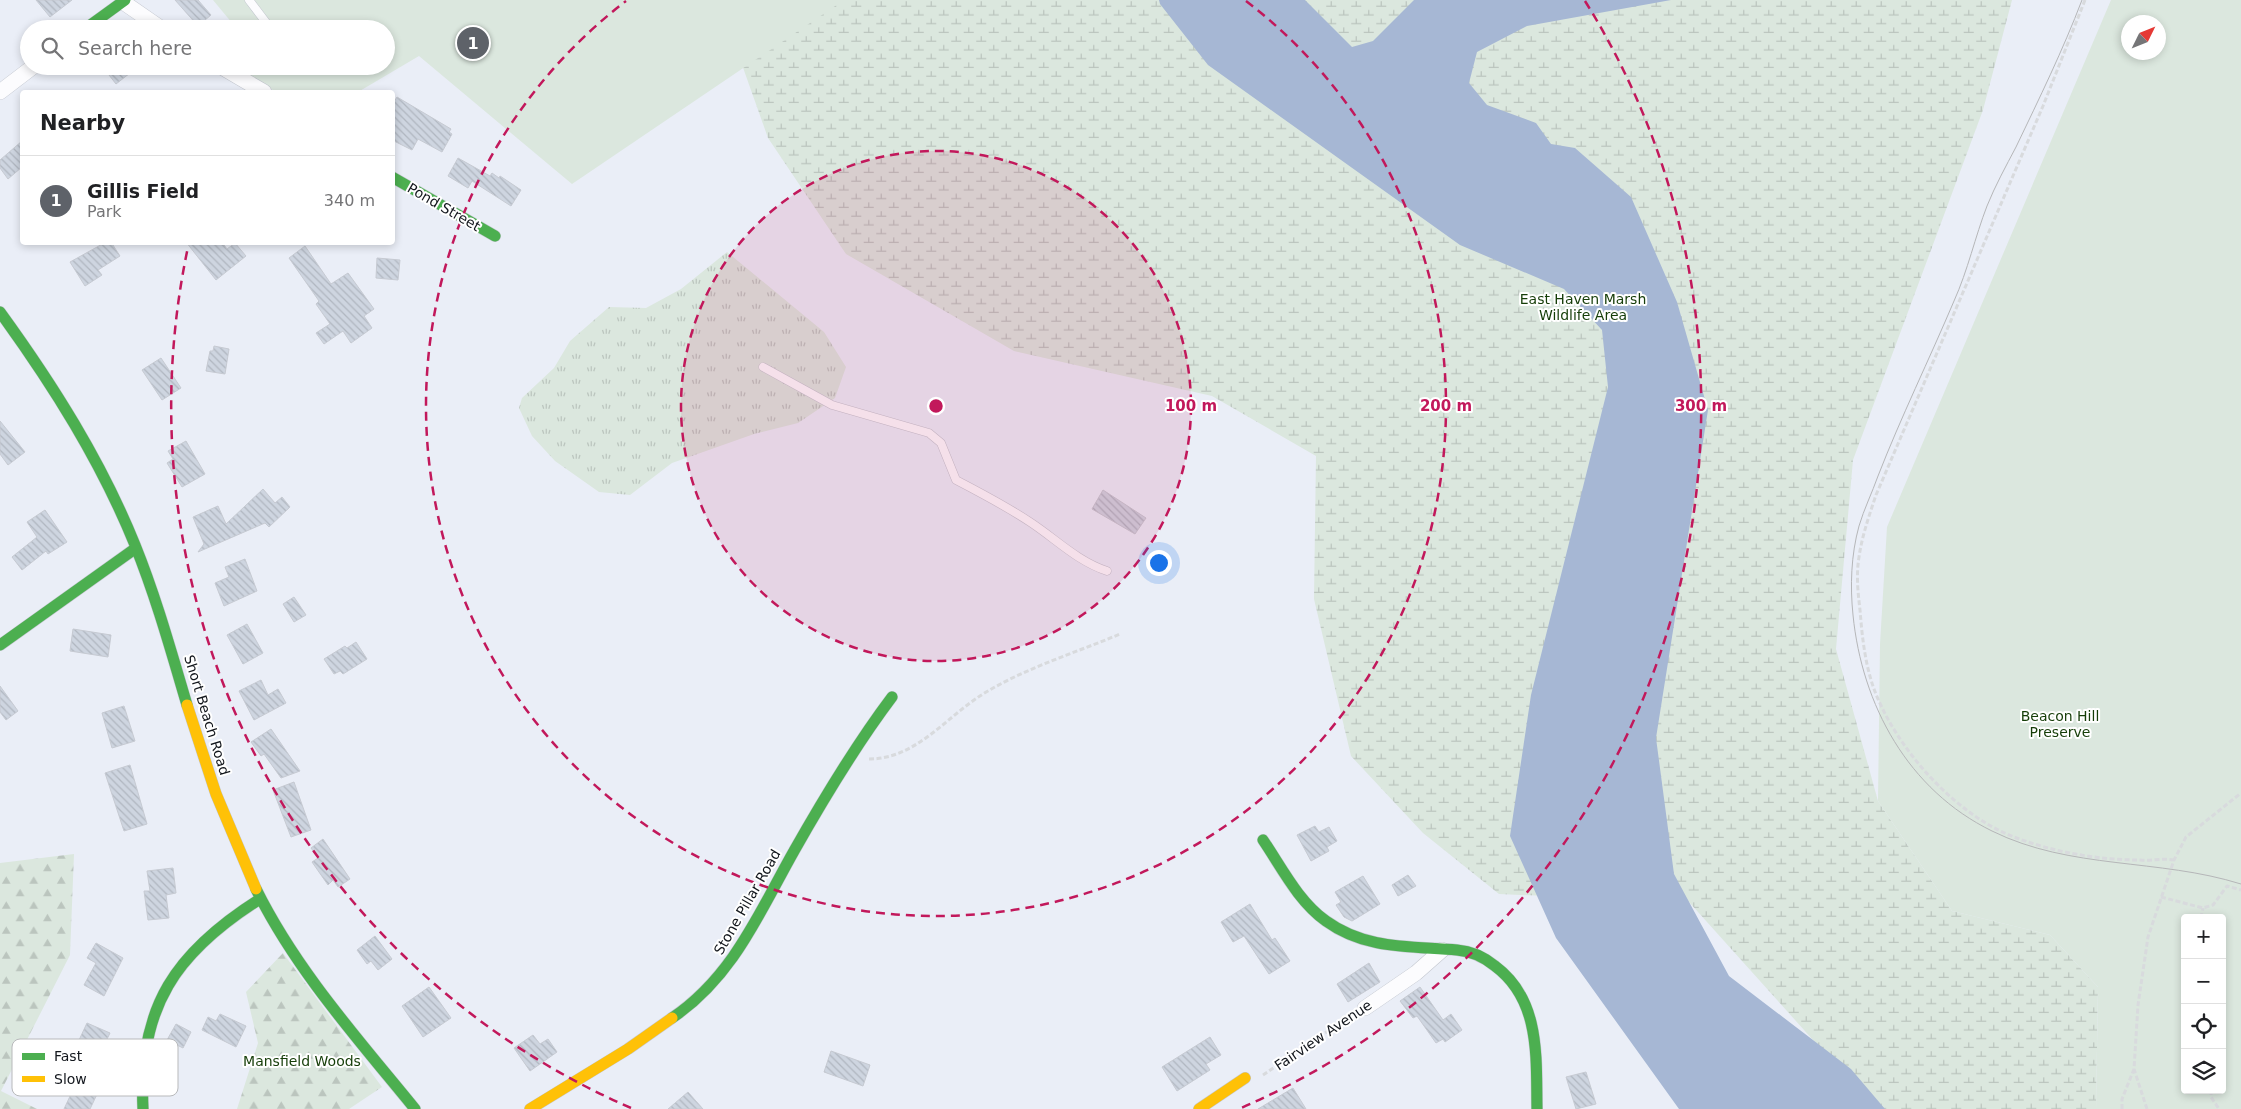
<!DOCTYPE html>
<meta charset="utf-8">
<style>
:root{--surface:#fff;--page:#f2f2f2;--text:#202124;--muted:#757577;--line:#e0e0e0;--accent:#5e6269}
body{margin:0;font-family:"DejaVu Sans",sans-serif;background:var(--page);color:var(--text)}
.controls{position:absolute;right:15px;bottom:15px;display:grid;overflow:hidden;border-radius:5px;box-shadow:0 2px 8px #0003}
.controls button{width:45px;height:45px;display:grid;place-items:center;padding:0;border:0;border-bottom:1px solid var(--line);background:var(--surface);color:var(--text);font:25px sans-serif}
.compass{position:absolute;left:2121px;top:15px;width:45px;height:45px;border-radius:50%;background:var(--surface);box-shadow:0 2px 8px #0003;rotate:47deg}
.you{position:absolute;left:1158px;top:562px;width:18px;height:18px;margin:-12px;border:4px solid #fff;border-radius:50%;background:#1a73e8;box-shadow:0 0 0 8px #1a73e833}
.badge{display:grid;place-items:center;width:32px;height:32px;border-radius:50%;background:var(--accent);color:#fff;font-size:16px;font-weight:700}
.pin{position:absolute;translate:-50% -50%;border:2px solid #fff;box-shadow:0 1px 5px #0006}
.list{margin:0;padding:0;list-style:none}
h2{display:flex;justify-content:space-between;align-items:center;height:65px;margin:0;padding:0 20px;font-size:21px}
h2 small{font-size:16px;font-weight:400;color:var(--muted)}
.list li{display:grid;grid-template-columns:32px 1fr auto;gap:15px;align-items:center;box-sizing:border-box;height:90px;padding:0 20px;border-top:1px solid var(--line)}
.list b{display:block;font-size:19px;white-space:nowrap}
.list p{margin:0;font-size:16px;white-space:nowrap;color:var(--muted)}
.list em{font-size:16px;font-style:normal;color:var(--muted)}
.icon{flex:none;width:28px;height:28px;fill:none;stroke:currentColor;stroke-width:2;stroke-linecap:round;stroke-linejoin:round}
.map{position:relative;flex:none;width:2241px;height:1109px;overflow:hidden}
.search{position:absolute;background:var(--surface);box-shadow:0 2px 8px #0003;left:20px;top:20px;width:375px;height:55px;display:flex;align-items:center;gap:12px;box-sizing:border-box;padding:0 18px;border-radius:28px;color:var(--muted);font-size:19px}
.panel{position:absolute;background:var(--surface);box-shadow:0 2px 8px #0003;left:20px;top:90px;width:375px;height:155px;border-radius:5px}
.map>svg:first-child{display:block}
</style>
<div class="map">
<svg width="2241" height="1109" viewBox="0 0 2241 1109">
<defs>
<pattern id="grass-tufts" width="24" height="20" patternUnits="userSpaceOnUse" patternTransform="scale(1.25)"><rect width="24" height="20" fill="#dbe7de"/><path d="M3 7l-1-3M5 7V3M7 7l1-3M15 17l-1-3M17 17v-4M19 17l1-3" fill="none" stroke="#bbc5be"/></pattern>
<pattern id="forest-firs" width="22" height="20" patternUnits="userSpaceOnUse" patternTransform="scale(1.25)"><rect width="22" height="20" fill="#dbe7de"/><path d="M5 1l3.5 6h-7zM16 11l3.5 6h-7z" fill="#bbc5be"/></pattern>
<pattern id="wetland-marsh" width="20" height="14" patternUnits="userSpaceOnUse" patternTransform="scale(1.25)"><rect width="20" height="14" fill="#dbe7de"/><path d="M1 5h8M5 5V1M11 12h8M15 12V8" fill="none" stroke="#bbc5be"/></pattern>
<pattern id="building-back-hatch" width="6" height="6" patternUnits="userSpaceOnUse" patternTransform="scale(1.25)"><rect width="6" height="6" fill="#ced5e0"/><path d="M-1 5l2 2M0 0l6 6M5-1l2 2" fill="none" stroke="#b0b6c0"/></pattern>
</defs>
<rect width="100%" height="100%" fill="#eaeef7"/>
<path fill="url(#grass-tufts)" d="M727 252 824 332 846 367 835 398 798 423 754 434 672 463 630 495 599 492 555 461 532 436 519 408 522 398 554 368 570 341 609 307 646 308 681 289Z"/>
<path fill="url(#forest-firs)" d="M74 854 70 955 1 1091 37 1109H0V863Z
M283 953 382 1087 349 1109H237L258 1043 246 992Z"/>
<path fill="url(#wetland-marsh)" d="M719 0H2012L1983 110 1853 460 1836 649 1878 801 1952 911 2050 935 2098 987 2096 1109H1881L1813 1040 1689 902 1499 894 1423 833 1351 756 1314 599 1316 456 1212 396 1014 351 846 254 768 138Z"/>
<path fill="#dbe7de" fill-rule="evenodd" d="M213 0H844L572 184 419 56 358 92H276L246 73 251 66H386V29H237Z
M2111 0H2241V1109H2096L2098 987 2050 935 1952 911 1878 801 1880 644 1887 527ZM2158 22V52H2128V22ZM2185 918H2222V1090H2185Z"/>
<path fill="#a6b7d4" d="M1159 0H1305L1352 47 1373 41 1414 0H1671L1527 26 1477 52 1469 83 1487 105 1536 123 1551 144 1575 148 1631 197 1677 302 1708 410 1656 738 1674 874 1729 976 1851 1069 1885 1109H1679L1556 938 1510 836 1531 695 1608 387 1602 330 1564 289 1460 245 1208 65 1160 4Z"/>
<path fill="url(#building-back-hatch)" stroke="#c6cad2" d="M36 0H72L50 17Z
M175 0H198L211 15 198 26Z
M102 66H139L116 84Z
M397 97 451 129 449 132 452 134 442 152 418 139 412 150 392 140V105Z
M22 141V167L8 179 0 168V160Z
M458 158 490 176 492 173 499 178 500 176 521 190 511 206 472 181 468 188 448 176Z
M106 242H111L120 256 98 270 102 275 85 286 70 262Z
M186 242H222L227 249 235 243 246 256 216 280Z
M305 246 331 284 348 273 374 309 364 316 372 328 351 343 343 331 324 344 316 333 330 324 316 304 319 301 289 258Z
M377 258 400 260 398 280 376 278Z
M214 346 229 349 225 374 206 371 210 351H213Z
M161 358 181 388 162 400 142 370Z
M0 421 25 452 8 465 0 454Z
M186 441 205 474 182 487 167 463 173 459 168 451Z
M263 489 275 503 282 497 290 507 269 527 265 523 198 552 204 544 193 517 218 506 226 524Z
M1103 490 1146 518 1135 534 1092 509Z
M45 510 67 542 48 554 46 551 22 570 12 557 37 537 27 522Z
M245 559 257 591 224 606 215 583 229 577 225 567Z
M294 597 306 615 294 622 283 604Z
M247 624 263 653 243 664 227 635Z
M73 629 111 635 108 657 70 651Z
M356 642 367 659 343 674 340 671 334 674 324 659 345 646 347 648Z
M261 680 268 695 278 689 286 703 254 720 239 691Z
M0 686 18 711 6 720 0 712Z
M124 706 135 741 112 748 102 713Z
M271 729 300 771 281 778 264 754 261 756 251 742Z
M130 765 147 824 124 831 105 773Z
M294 782 311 830 291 837 273 790Z
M1315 826 1319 832 1329 827 1337 841 1327 847 1329 851 1311 861 1297 835Z
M323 839 350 879 338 887 333 880 328 885 312 862 318 858 311 848Z
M173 868 176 893 166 895 169 918 148 920 144 891H150L147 871Z
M1408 875 1416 886 1398 896 1392 885Z
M1363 876 1380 904 1352 921 1344 917 1336 905 1341 902 1335 892Z
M1250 904 1272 940 1275 938 1290 961 1269 974 1244 936 1233 942 1221 922Z
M375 936 392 959 378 970 371 961 367 964 357 950Z
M96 943 123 958 104 996 84 985 96 963 87 958Z
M1369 963 1380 982 1348 1002 1337 984Z
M429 987 451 1018 423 1037 402 1006Z
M1420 987 1443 1020 1451 1014 1462 1030 1445 1042 1443 1039 1436 1043 1417 1016 1413 1018 1400 1001Z
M220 1014 246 1026 236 1047 202 1030 208 1017 216 1021Z
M87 1023 110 1033 95 1064 73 1053Z
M176 1024 191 1032 183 1048 167 1040Z
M533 1035 540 1044 548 1039 557 1052 530 1071 514 1048Z
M1210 1037 1221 1055 1206 1064 1210 1070 1177 1091 1162 1067Z
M831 1051 870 1065 863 1086 824 1072Z
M1586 1072 1596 1104 1576 1109 1566 1077Z
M79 1077 100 1088 90 1109H64Z
M1293 1088 1306 1109H1258Z
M688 1092 703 1109H668Z"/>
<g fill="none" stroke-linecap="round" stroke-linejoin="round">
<defs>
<path id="lane" d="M249 0 271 29
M763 367 832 405 929 433 941 443 956 480C981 493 1006 506 1030 522 1056 539 1077 561 1107 571"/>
<path id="street" d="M123 2 162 29
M220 66 264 92
M0 92 34 66
M1365 1008 1416 973 1442 950"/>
<path id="fast" d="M85 29 125 0
M392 177 495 236
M0 312C53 385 101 461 135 545 156 597 171 651 187 705
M0 645 136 548
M1263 840C1282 868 1298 901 1326 921 1366 950 1411 946 1457 950 1471 951 1484 957 1495 966 1541 1000 1536 1058 1537 1109
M256 889C296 970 358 1039 415 1109
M672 1018C733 977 759 913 794 851 824 798 855 746 892 697
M143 1109C138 1007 176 952 260 899"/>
<path id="slow" d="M187 705 216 794 256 889
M530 1109 628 1049 672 1018
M1199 1109 1245 1078"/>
</defs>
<use href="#lane" stroke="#c3c7cf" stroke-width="9"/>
<use href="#street" stroke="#c3c7cf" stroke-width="16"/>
<use href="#fast" stroke="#c3c7cf" stroke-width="12"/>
<use href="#slow" stroke="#c3c7cf" stroke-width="12"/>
<path stroke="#d8dadd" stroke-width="3" stroke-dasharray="5 2.5" stroke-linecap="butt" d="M2085 0 2043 106 1876 495C1869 516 1862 536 1859 557 1856 575 1858 593 1860 610 1862 636 1865 664 1874 689 1896 748 1954 814 2014 837 2053 852 2098 860 2140 860 2152 861 2163 858 2174 860
M869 759C916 759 946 717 983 694 1025 668 1075 653 1120 634
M2161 897 2203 908 2213 905 2227 886 2241 890
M2201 918 2203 908
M1263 1075 1353 1014
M2211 1090V1097L2219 1109
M2122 1109V1099L2134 1069
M2147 1109 2134 1069 2138 1005 2148 937 2174 860 2186 837 2241 793"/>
<use href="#lane" stroke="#fcfcfe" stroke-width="8"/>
<use href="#street" stroke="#fcfcfe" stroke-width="15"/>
<use href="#fast" stroke="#4caf50" stroke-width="11"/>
<use href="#slow" stroke="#ffc107" stroke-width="11"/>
<path stroke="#b5b6b8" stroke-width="1" d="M2082 0C2063 50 2039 99 2016 147 2006 166 1995 186 1987 206 1975 237 1968 270 1954 301 1929 360 1901 417 1878 476 1872 493 1864 509 1859 526 1851 555 1850 586 1853 615 1862 705 1908 790 1992 831 2071 870 2158 858 2241 884"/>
</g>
<circle cx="936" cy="406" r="255" fill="#c2185b" fill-opacity=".12"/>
<g fill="none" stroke="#c2185b" stroke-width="2.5" stroke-dasharray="9 6">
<circle cx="936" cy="406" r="255"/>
<path d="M1246 1A510 510 0 1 1 626 1"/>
<path d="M631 1108A765 765 0 0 1 188 247M1585 1A765 765 0 0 1 1241 1108"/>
</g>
<g text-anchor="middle" stroke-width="4" stroke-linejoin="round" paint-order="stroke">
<g font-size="14" fill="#12161c" stroke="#fff">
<text transform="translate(444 207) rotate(30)" y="5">Pond Street</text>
<text transform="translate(207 715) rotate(73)" y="5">Short Beach Road</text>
<text transform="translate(747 902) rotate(-60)" y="5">Stone Pillar Road</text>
<text transform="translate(1323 1035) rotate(-34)" y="5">Fairview Avenue</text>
</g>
<g font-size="14" fill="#153d08" stroke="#fff">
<text x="1583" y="304">East Haven Marsh<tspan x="1583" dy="16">Wildlife Area</tspan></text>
<text x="2060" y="721">Beacon Hill<tspan x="2060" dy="16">Preserve</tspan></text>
<text x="302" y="1066">Mansfield Woods</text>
</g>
</g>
<rect x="12" y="1039" width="166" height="57" rx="8" fill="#fff" stroke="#b8b9bb" stroke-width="1"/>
<rect x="22" y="1053" width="23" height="7" fill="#4caf50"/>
<rect x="22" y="1076" width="23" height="6" fill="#ffc107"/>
<g font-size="14" fill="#12161c">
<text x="54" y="1061">Fast</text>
<text x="54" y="1084">Slow</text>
</g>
<circle cx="936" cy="406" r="8" fill="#c2185b" stroke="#fff" stroke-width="2.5"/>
<g font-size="15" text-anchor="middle" font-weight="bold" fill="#c2185b" stroke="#fff" stroke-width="4" stroke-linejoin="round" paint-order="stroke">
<text x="1191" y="411">100 m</text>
<text x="1446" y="411">200 m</text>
<text x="1701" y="411">300 m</text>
</g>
</svg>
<div class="controls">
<button>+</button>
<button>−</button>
<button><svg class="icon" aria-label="locate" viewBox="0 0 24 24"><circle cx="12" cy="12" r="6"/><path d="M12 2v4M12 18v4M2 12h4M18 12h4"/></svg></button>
<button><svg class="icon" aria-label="layers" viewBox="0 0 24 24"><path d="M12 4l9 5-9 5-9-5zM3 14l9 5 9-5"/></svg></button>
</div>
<svg class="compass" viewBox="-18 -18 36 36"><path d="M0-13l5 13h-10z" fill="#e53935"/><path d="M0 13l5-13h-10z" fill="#757577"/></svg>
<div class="you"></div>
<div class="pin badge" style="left:473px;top:43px">1</div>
<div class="search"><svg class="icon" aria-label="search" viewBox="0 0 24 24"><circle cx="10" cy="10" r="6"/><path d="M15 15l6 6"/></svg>Search here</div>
<section class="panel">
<h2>Nearby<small></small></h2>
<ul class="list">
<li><span class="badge">1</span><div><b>Gillis Field</b><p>Park</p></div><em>340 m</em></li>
</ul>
</section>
</div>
